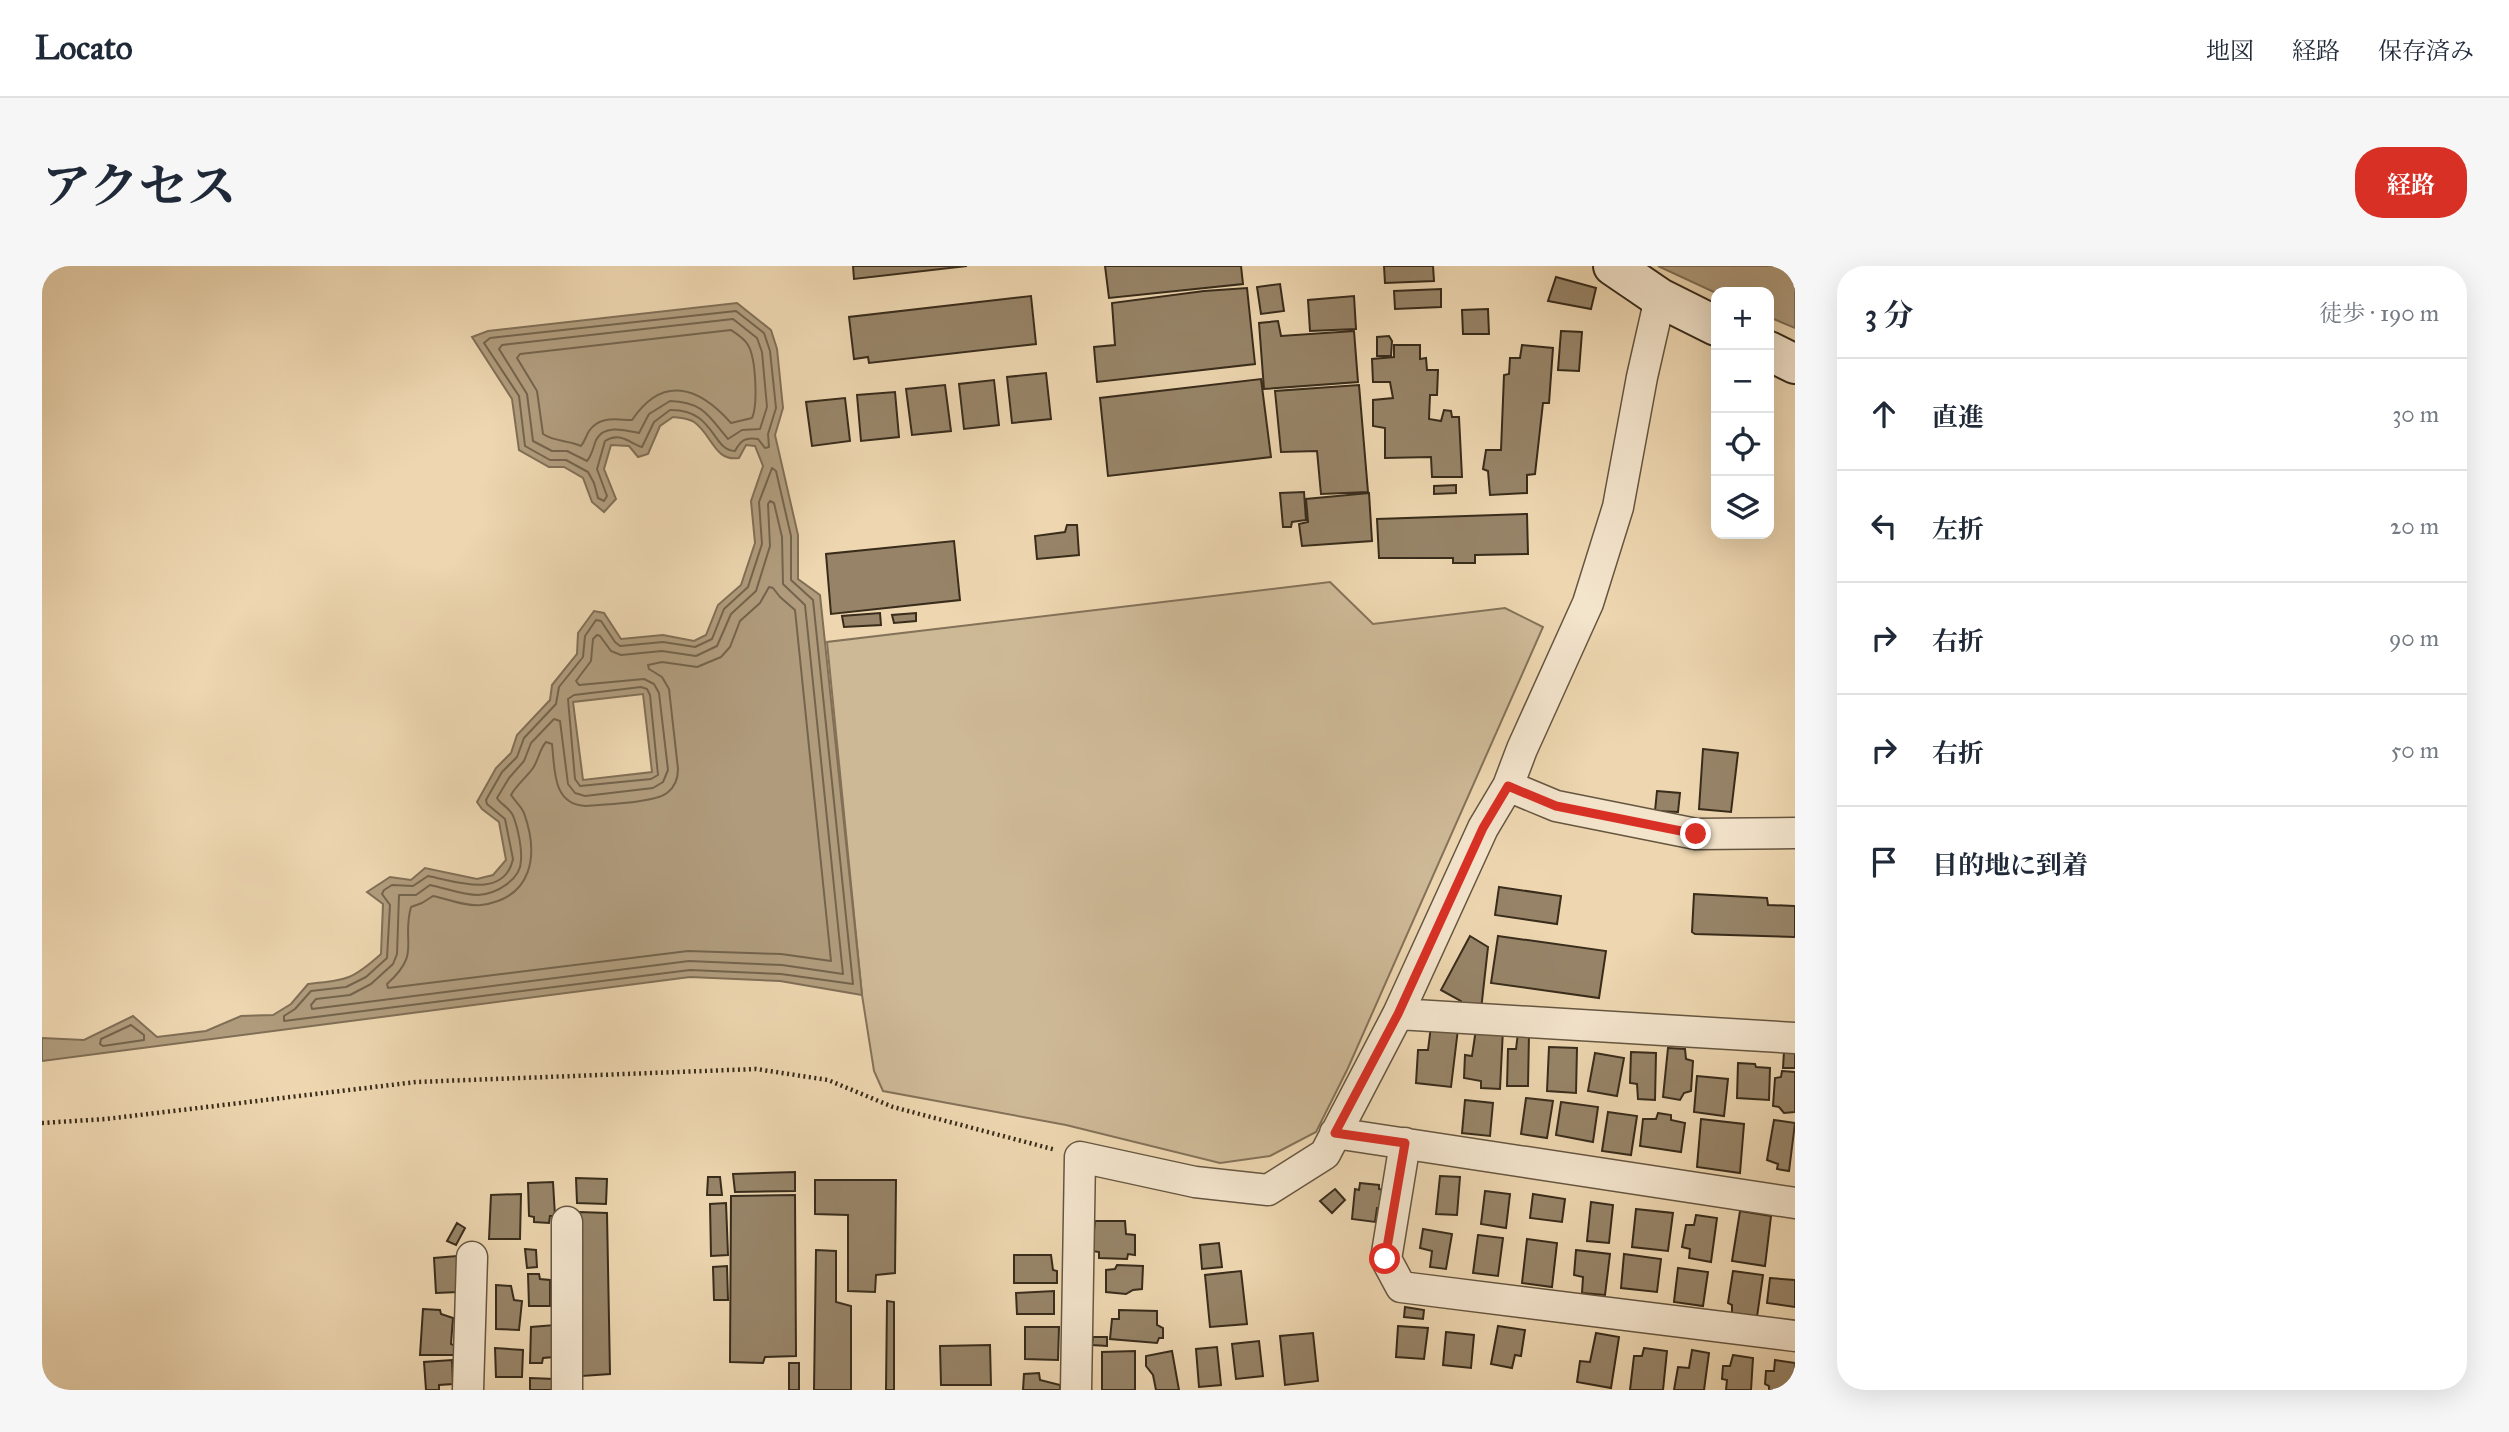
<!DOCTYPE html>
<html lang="ja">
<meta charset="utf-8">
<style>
:root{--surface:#fff;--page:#f6f6f7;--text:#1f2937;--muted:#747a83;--line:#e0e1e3;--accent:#d93025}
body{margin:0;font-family:"IM FELL Great Primer","Noto Serif JP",serif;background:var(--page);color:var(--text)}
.controls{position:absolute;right:21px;top:21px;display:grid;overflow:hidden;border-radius:14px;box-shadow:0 7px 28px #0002}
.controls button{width:63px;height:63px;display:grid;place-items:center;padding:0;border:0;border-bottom:2px solid var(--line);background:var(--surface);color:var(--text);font:35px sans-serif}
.stop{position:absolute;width:21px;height:21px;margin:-16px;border:5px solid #d93025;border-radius:50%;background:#fff}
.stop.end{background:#d93025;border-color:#fff;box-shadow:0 2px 7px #0008}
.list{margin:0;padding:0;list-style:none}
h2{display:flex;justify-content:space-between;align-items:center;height:91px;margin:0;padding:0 28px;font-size:30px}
h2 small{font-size:23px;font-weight:400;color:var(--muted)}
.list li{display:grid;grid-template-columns:46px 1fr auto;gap:21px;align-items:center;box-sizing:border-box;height:112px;padding:0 28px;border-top:2px solid var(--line)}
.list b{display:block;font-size:26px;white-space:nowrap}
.list em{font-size:23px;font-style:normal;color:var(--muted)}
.icon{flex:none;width:38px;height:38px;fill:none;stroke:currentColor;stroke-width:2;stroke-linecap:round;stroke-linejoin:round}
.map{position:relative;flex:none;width:1753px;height:1124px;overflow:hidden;border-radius:28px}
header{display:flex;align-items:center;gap:42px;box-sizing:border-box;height:98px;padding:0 35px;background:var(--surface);border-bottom:2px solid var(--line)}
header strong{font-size:33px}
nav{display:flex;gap:38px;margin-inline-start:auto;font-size:24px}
.intro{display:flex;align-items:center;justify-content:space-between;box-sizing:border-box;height:168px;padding:0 42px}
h1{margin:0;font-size:49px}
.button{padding:18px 32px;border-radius:28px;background:var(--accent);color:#fff;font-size:24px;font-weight:700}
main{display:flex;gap:42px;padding:0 42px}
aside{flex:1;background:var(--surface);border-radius:28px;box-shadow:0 7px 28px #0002}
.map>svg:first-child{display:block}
</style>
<header>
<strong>Locato</strong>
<nav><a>地図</a><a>経路</a><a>保存済み</a></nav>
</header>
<div class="intro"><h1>アクセス</h1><a class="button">経路</a></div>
<main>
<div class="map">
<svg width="1753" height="1124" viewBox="0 0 1753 1124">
<rect width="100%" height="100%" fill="#edd6b0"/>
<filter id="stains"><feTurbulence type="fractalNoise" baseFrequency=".00286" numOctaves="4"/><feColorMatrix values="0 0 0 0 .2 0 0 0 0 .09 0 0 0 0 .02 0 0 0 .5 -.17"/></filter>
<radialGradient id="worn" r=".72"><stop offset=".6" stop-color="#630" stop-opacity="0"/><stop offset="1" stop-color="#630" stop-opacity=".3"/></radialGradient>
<path fill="#ceb997" stroke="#847259" stroke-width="2" d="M1288 316 1331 358 1463 342 1501 361 1306 802 1274 866 1228 890 1178 897 1024 859 841 825 832 805 820 729 785 376Z"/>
<path fill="#b09c7d" stroke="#806f56" stroke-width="2" fill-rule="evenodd" d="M1616 0H1753V62L1727 51V26L1674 27Z
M695 37 729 64 735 83 741 142 733 169 756 269V313L778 329 820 729 738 715 648 711 0 795V772L42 774 91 750 115 771 164 765 199 750 231 749 249 738 266 718C305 714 310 714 339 688L341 638 325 626 348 611 369 614 383 602 435 613 451 609 464 594 457 556 440 543 435 536 454 502 469 487 475 469 508 434 510 419 535 388 536 367 552 345 562 347 579 373 621 369 652 375 664 369 676 339 699 319 713 277 709 235 721 200 713 180 704 179 697 192C672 196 670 168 652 156 646 152 638 152 631 151L618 160 606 188 596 191 587 180 569 179 562 203 574 233 562 246 550 236 541 212 522 201H507L477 184 470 133 430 71 446 65ZM601 428 610 506 541 514 531 436Z"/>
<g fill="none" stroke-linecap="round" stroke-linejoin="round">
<path stroke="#74644c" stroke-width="2" d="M694 45 722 67 728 85 734 142 726 168 727 181 723 182 716 173C703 171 699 174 693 185 670 185 673 143 628 144L612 156 600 181C589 178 578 165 563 175L555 203 565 230 562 235 556 232 552 217 546 206 524 194H508L483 180 477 130 442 77 448 72Z
M691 53 715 72 720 86 725 141 718 163 700 164 686 173C667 151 662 136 628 135L607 148 597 167C583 164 562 158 554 174 551 182 550 189 545 195L525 185H510L491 175 485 128 457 83 460 79Z
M689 64C695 68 703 73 706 79 714 92 716 139 710 152L689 157C657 121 621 108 590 154 575 154 558 149 547 165 544 170 543 175 539 180 526 174 513 176 501 168L495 125 475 92 478 88Z
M730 202 734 205 749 270V314L771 334 811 718 739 708 648 704 242 755V750L253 743 269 725 304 721 324 711 345 692 348 639 340 628 342 624 350 619 371 620 386 610C413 615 462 634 471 593L463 553 445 538 444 534 460 506 475 491 482 472 514 438 517 421 541 391 543 370 554 354 559 355 573 376 578 380 621 376 653 381 670 373 682 343 706 321 720 278 717 236Z
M728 235 732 237 740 271 741 318 763 339 801 708 740 699 647 695 270 743 269 739 274 733 308 729 329 718 351 698 355 688 357 629H374L388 619C403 622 421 629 436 629 454 628 479 614 479 594 480 582 476 563 472 552 469 542 459 539 455 532L467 512 482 495 489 477 512 453 518 455 526 518 533 527 543 530 611 522 621 516 626 504 617 427 612 418 602 413 537 419 534 415 549 395 551 373 555 369 558 370 569 385 579 389 620 385 654 390 675 380 689 348 714 325 728 280 726 238Z
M727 321 731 322 738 331 753 344 789 695 739 688 646 685 346 722 345 718C380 687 359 677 369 641L380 637 391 630C406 633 424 641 439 639 491 632 497 589 482 547 479 540 473 535 469 529 475 518 484 512 491 502 497 493 497 484 504 476L510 478C513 503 510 539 544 540 562 538 612 537 625 527 633 521 636 512 636 503L627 423 620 411 607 403 606 399 620 396 655 401 679 391 688 381 698 355 718 337Z
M599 421 605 423 608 429 616 509 609 513 538 520 533 513 526 433 532 429Z
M89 759 102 769V774L61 780 58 778 59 773Z"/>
</g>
<path fill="#978468" stroke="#392c1b" stroke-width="2" d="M811 0H925L812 13Z
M1063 0H1199L1201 18 1067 32Z
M1342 0H1391L1392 15 1343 17Z
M1514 11 1554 22 1549 43 1506 35Z
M1238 18 1242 45 1219 48 1215 21Z
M1205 22 1213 98 1055 116 1052 81 1073 79 1070 37 1162 25Z
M1399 23V41L1353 43 1352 25Z
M989 30 994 78 827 97 826 91 812 93 807 51Z
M1312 30 1314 63 1268 65 1266 34Z
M1446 43 1447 68H1421L1420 44Z
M1236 55 1239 70 1312 65 1316 116 1222 123 1217 57Z
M1519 65 1540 66 1537 105 1516 104Z
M1347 70 1350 75 1349 90H1335V71Z
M1352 79H1378V93L1384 92 1385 104H1396L1395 129H1388L1387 153 1399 155 1402 144 1409 145 1410 151H1417L1420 211H1390L1389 191 1343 192V162L1331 160V134L1351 132 1348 116H1331L1330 93 1352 91Z
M1480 79 1511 82 1507 137H1501L1493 208 1485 209V227L1448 229 1446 205 1441 203 1444 184H1459L1462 109 1467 108 1468 92H1478Z
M1004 107 1009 153 970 157 965 111Z
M1219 113 1229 191 1066 210 1058 132Z
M952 114 957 159 922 163 917 118Z
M903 119 909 165 870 169 864 123Z
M1317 119 1326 226 1279 228 1275 185 1239 186 1233 125Z
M853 126 857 171 819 175 815 129Z
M803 132 808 175 770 180 764 136Z
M1414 219V227L1392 228V220Z
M1262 226 1264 254 1250 256 1249 261H1241L1238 227Z
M1327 227 1330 275 1260 280 1257 258 1266 256 1264 233Z
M1485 248 1486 288 1433 289V297H1411V292H1337L1335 253Z
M1025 259H1035L1037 289 995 293 993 270 1023 266Z
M912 275 918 334 789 348 784 288Z
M838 347 839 359 802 361 800 350Z
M874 347V355L852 357 850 349Z
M1661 483 1696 487 1689 546 1657 543Z
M1615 525 1638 527 1636 546 1613 545Z
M1457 621 1519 630 1515 658 1453 649Z
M1652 628 1725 632 1726 639 1753 640V671L1653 668 1650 666Z
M1428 670 1446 681 1439 744 1419 741V735L1399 724Z
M1456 670 1564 685 1557 732 1449 717Z
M1389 760 1416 763 1409 821 1374 817 1376 784H1386Z
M1434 763H1461L1458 823 1439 822V815L1422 812 1423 789 1430 790Z
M1476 767 1487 768 1486 820H1465L1466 783H1474Z
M1507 781 1535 782 1534 827 1505 825Z
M1626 782 1643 783 1644 793 1651 795 1649 825 1642 827 1638 834 1621 831Z
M1742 785 1753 786V802H1741Z
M1589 786 1614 787 1613 834 1596 833 1595 818 1588 817Z
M1553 787 1582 792 1575 830 1546 825Z
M1696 797 1713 798 1714 801 1728 802 1727 834 1695 832Z
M1740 805 1753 806V846L1742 847 1737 841 1731 840 1733 812 1739 811Z
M1655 810 1686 813 1682 850 1652 846Z
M1484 832 1511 835 1505 872 1479 868Z
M1423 834 1451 837 1448 870 1420 867Z
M1519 836 1556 841 1551 876 1514 869Z
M1566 846 1595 850 1589 889 1560 885Z
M1616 847 1629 849V854L1643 857 1639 886 1598 880 1601 853H1614Z
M1659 853 1702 858 1698 907 1655 901Z
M1732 854 1753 857 1747 905 1735 903 1736 898 1725 894Z
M753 906V925L693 926 691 908Z
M1398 910 1418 911 1415 949 1394 948Z
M666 911H678L680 929H665Z
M534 912 565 913 564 938 535 937Z
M773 914H854L853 1007 834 1009 833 1026 806 1025V949L773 948Z
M511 916 513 950H508L507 957 492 956V951L487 950 486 917Z
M1318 917 1337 919V923L1341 924 1339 942H1335L1333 956 1310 953 1313 923 1317 924Z
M1293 923 1303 934 1290 947 1278 935Z
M1443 925 1468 928 1464 962 1439 958Z
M479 928 478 973H447L449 929Z
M1491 928 1523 933 1520 956 1488 952Z
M753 929 754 1090 723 1091 721 1097 688 1096 689 930Z
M1549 936 1571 939 1567 977 1545 975Z
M684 937 686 989 669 990 668 938Z
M1594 943 1631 947 1626 985 1590 981Z
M1698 945 1729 950 1723 1000 1690 995Z
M537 946 565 947 568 1108 540 1110Z
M1654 949 1675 952 1669 996 1647 992 1648 983 1640 981 1644 959H1652Z
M1053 955H1083L1084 968 1093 969V989L1086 988 1085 993 1057 992V986L1050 985Z
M415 957 423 962 414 979 405 975Z
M1381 963 1410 968 1404 1003 1388 1001 1390 985 1378 982Z
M1436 969 1461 972 1456 1010 1431 1007Z
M1485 973 1515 977 1510 1021 1480 1017Z
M1177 977 1180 1001 1160 1003 1158 979Z
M483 983 494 984 495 1001 485 1002Z
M774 984 794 985V1036L809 1040V1124H772Z
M1534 984 1568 988 1563 1029 1540 1027 1541 1011 1532 1009Z
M1582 988 1619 993 1615 1026 1579 1022Z
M972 989H1009L1011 1004 1015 1005V1017H972Z
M415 990 416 1026 394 1027 392 992Z
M1075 999 1101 1000 1100 1023 1091 1024 1084 1028 1064 1026V1004L1073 1003Z
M685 1000 686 1034H672L671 1001Z
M1636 1002 1666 1006 1661 1040 1632 1036Z
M1199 1005 1205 1058 1168 1061 1163 1009Z
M1691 1005 1721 1009 1715 1051 1690 1048V1039L1686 1037Z
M486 1008H497L498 1013 508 1014V1040H487Z
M1728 1012 1753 1014V1041L1725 1037Z
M454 1019 469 1020 472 1034 480 1035 477 1064 454 1063Z
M1012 1025V1048H975L974 1027Z
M845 1035 852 1036V1124H844Z
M1363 1041 1382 1044 1381 1053 1362 1051Z
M381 1043 398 1044 399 1048 411 1052 409 1078 419 1083 418 1089H378Z
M1077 1044 1115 1045V1059L1121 1062V1072H1117L1115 1077 1068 1073 1070 1053H1077Z
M513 1059 512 1091 501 1092 500 1097H488L489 1061Z
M1356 1060 1386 1062 1382 1093 1354 1091Z
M1456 1060 1483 1064 1479 1090 1473 1089 1470 1102 1449 1098Z
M983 1061H1017L1016 1094 983 1093Z
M1404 1066 1432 1069 1429 1102 1401 1099Z
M1271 1067 1276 1115 1243 1119 1238 1070Z
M1554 1067 1577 1071 1569 1122 1535 1116 1538 1095 1548 1096Z
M1051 1071H1065V1080L1050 1079Z
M1217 1075 1221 1110 1194 1113 1190 1078Z
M948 1079 949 1119H899L898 1080Z
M1175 1081 1179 1119 1157 1121 1154 1083Z
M453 1082 481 1084 480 1111H454Z
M1602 1082 1625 1085 1621 1124H1588L1592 1090H1600Z
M1650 1084 1667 1087 1662 1124H1632L1636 1101 1647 1102Z
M1093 1085V1124H1060V1086Z
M1130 1085 1137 1124H1114L1111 1109 1104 1100V1090Z
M1691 1089 1711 1092 1709 1124H1684L1685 1114 1680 1113 1681 1100H1688Z
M410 1094 411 1118 397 1119V1124H384L382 1096Z
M1733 1094 1753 1097 1752 1124H1727V1120L1723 1118 1724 1105H1732Z
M747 1097H757V1124H747Z
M997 1107 998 1114 1018 1119V1124H981L982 1108Z
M488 1112 512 1113V1124H488Z"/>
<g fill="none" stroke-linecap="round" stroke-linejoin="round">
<defs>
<path id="street" d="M1466 520 1514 540 1654 568 1753 567
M1356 748 1753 772
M1293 867 1753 937
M1363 877 1344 993 1359 1021 1753 1070
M525 956V1124
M426 1124 430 991
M1034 1124 1038 891 1153 916 1226 924 1283 888 1356 748 1441 562 1466 520 1480 483 1546 337 1576 241 1600 111 1618 32"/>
<path id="secondary" d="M1571 0 1618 32 1674 60
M1727 85 1753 98"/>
</defs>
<use href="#street" stroke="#665640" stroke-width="33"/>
<use href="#secondary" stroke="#392c1b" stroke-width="42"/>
<path stroke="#392c1b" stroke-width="4.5" stroke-dasharray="2 3.5" stroke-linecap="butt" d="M0 857 64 853 374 816 714 803 786 814 851 841 1014 884"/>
<use href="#street" stroke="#f3e4cc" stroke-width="30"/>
<use href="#secondary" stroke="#f3e4cc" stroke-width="38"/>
</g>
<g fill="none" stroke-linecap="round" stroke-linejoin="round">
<path stroke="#d93025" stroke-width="9" d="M1343 993 1363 877 1293 867 1356 748 1441 562 1466 520 1514 540 1654 568"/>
</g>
<rect width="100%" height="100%" filter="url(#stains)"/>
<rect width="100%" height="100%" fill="url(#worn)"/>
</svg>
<div class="controls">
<button>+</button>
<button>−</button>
<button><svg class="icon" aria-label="locate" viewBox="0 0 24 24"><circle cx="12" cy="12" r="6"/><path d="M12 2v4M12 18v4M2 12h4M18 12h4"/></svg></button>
<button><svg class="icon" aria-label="layers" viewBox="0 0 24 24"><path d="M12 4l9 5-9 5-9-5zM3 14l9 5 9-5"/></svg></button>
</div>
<div class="stop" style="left:1343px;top:993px"></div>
<div class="stop end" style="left:1654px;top:568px"></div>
</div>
<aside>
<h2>3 分<small>徒歩 · 190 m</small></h2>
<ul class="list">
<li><svg class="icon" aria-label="ahead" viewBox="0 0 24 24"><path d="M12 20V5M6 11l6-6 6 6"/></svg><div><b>直進</b></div><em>30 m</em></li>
<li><svg class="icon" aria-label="left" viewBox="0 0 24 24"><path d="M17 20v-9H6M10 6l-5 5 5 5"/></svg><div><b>左折</b></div><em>20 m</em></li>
<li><svg class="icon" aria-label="right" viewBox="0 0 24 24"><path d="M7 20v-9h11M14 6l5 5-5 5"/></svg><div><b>右折</b></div><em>90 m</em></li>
<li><svg class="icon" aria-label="right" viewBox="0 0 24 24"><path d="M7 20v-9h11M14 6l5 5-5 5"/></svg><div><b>右折</b></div><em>50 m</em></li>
<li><svg class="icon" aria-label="arrive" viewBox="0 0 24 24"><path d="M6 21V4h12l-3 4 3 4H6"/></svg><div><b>目的地に到着</b></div></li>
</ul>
</aside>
</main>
